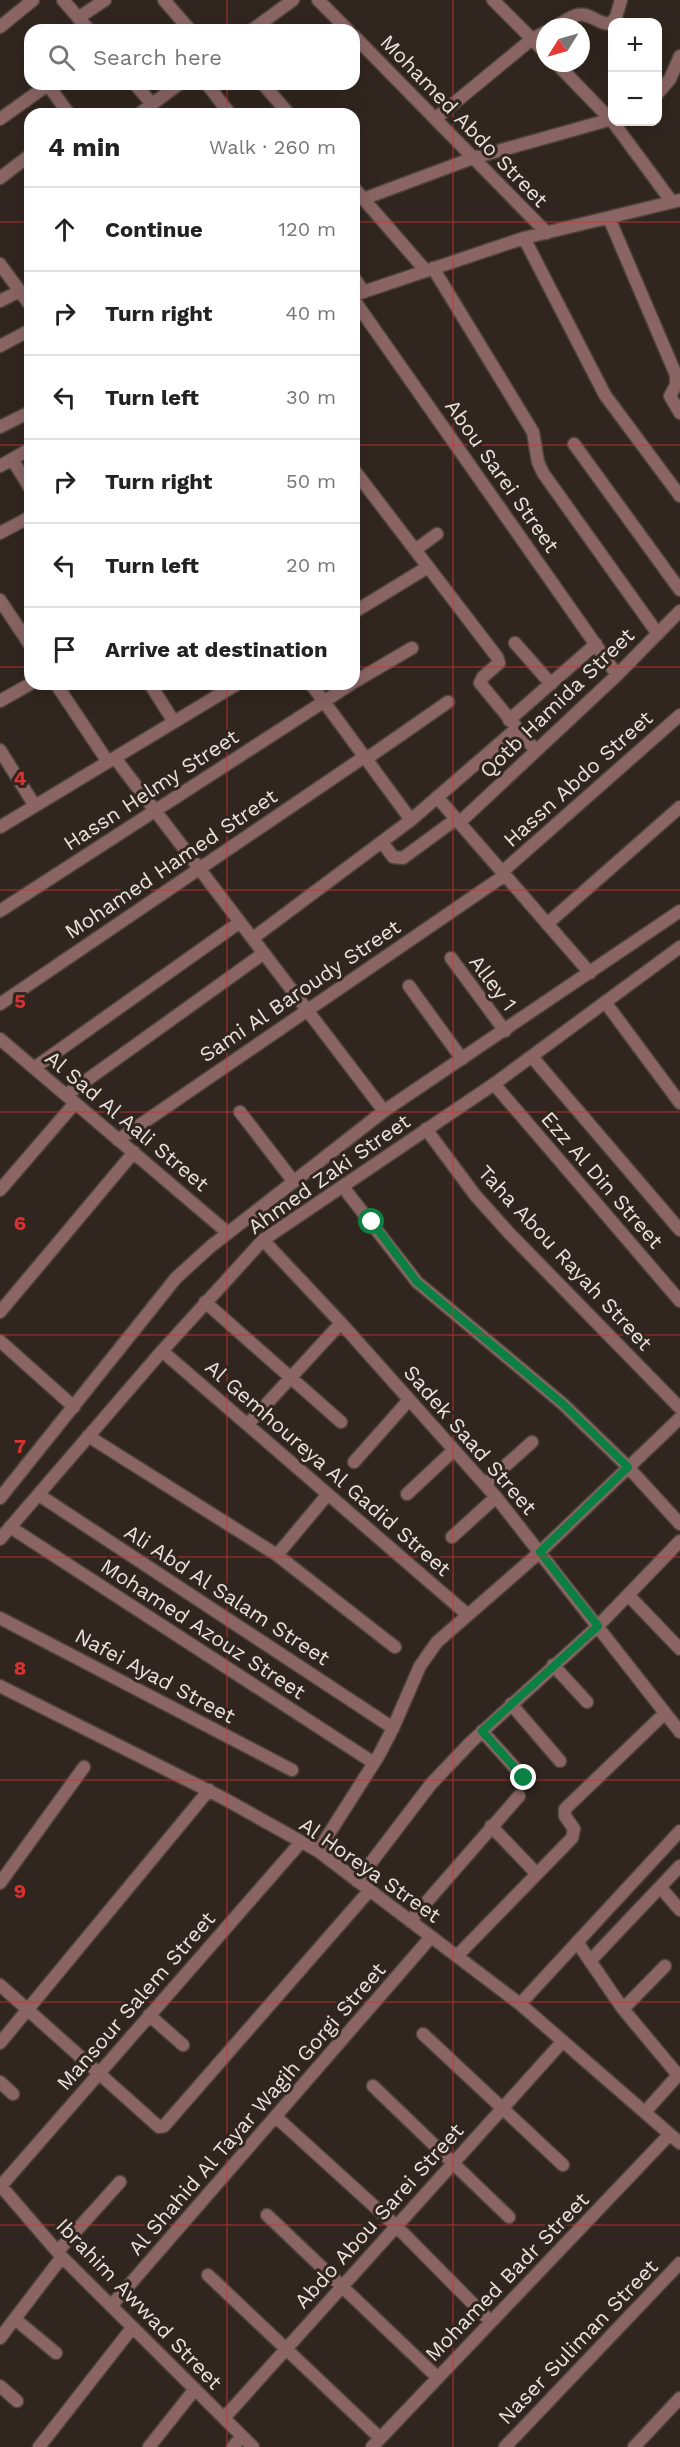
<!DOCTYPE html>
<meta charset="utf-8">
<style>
:root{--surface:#fff;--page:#f2f2f2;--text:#222;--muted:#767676;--line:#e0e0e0}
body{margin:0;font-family:"Work Sans",sans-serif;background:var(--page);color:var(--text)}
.controls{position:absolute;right:18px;top:18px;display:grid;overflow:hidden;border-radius:12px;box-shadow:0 6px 24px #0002}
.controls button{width:54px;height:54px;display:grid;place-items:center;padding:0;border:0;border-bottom:2px solid var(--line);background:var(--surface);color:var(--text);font:30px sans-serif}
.compass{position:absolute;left:536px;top:18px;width:54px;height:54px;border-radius:50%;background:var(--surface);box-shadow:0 6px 24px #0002;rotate:233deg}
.stop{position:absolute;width:18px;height:18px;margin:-14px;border:4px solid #0b8043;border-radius:50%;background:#fff}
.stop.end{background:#0b8043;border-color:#fff;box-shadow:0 2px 6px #0008}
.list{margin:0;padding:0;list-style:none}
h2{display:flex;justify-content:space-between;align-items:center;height:78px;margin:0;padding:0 24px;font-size:26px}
h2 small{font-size:20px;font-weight:400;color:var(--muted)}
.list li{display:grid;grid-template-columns:39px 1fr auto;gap:18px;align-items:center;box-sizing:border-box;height:84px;padding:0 24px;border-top:2px solid var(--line)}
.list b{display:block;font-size:22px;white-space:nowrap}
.list em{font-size:20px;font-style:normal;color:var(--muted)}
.icon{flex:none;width:33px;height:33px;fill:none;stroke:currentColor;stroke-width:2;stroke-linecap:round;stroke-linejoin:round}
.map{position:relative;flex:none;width:680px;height:2447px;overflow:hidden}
.search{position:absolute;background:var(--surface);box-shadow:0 6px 24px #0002;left:24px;top:24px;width:336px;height:66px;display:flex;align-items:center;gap:15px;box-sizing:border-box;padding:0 21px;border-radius:18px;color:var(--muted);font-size:22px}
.panel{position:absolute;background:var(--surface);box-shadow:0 6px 24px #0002;left:24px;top:108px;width:336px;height:582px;border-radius:18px}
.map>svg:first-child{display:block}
</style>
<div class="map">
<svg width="680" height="2447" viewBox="0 0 680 2447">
<rect width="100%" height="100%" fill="#31261f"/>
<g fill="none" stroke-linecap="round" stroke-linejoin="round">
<defs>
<path id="service" d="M660 1887 680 1910
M590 1961 680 1866"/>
<path id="minor" d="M63 0 89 30
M164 0 190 30
M318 0 348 30
M493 0 545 52
M78 18 105 0
M0 27 33 0
M555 27C562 23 570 17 577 15 591 12 599 26 611 23L616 17 621 0
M252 30 293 0
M354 36 547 233
M556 63 612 121
M135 84 152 104
M207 84 230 114
M263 84 289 114
M48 85 69 114
M658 93 670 79 680 56
M139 114 179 84
M0 119 49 84
M435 119 532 39 545 32
M613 122 672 202
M0 178 30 155
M354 188 426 271
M363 199 473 158 612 119
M609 218 676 375V385L670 396 680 413
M524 238 605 395 680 496
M0 264 30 305
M433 268 533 432 538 462 543 473 658 634
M354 278 364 292
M354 295 524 238 680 200
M354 300 617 675
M0 301 20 291
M0 346 30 330
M0 427 30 412
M574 444 680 590
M12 459 30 488
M0 466 30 449
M354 470 497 657 499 663 483 677 480 683 536 751
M0 533 30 517
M415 550 437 534
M0 600 30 645
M354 612 428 567
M515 643 551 684
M354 682 412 648
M56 684 108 762
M150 684 174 722
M311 684 411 820
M0 701 30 684
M509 720 596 644
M0 750 35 806
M115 758 384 1111
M366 759 448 702
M437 797 590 973
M459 823 617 675 680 611
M0 827 237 684
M382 842 393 857 403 858 456 819
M502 872 680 715
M0 911 351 684
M547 924 680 807
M253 938 411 820 517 728
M451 958 505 1031
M409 986 462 1059
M605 1002 680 1103
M0 1004 364 757
M0 1039 228 1233
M532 1057 680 1230
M34 1068 240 922
M494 1084 680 1301
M66 1095 264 953
M240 1112 294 1182
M426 1129 475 1195 510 1234 680 1408
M118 1140 505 875
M343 1187 417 1282 563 1404 628 1467 680 1524
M0 1190 75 1103
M263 1240 341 1323 496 1497 680 1732
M205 1302 341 1422
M0 1312 134 1152
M0 1341 74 1407
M162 1351 468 1615
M248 1424 341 1323
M88 1436 277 1555 395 1647
M354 1462 409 1400
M485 1484 532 1442
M407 1494 454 1450
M39 1495 393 1728
M10 1527 374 1763
M452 1537 496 1497
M277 1555 328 1494
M629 1596 680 1649
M0 1618 292 1770
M553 1665 587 1702
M0 1686 223 1798 318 1851 520 2004 680 2143
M511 1704 560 1761
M482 1731 524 1778
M491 1826 537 1874
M318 1851 379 1755 393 1728 420 1666 437 1642 540 1552 680 1418
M357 1881 431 1784 471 1742 598 1626 680 1541
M0 1883 84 1767
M410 1921 519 1796
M577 1942 623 2009 678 2075
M457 1956 572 1838 574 1829 565 1816V1809L665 1713
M0 1985 159 2127 164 2126 369 1891
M520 2004 680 1831
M623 2009 665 1966
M149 2015 183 2045
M423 2034 563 2165
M0 2043 209 1790
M0 2082 13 2094
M373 2086 509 2217
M645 2112 680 2073
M276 2117 396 2226 491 2322
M0 2185 62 2257 253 2447
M0 2187 301 1842
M267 2215 438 2378
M58 2251 120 2182
M208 2275 380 2438
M111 2306 431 1937
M15 2319 56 2353
M0 2338 62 2257
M0 2386 17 2401
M224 2418 563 2041
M39 2447 132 2328
M149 2447 195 2389
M233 2447 242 2436
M372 2447 670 2134
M505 2447 680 2263
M634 2447 680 2398"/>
<path id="tertiary" d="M0 1498 176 1278 210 1247 384 1111 680 911
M0 1539 162 1351 263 1240 494 1084 680 947"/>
</defs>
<use href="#service" stroke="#4e443d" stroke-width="15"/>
<use href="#minor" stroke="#4e443d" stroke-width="15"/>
<use href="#tertiary" stroke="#4e443d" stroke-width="15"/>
<use href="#service" stroke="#8a6564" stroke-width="12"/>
<use href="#minor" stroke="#8a6564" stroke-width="12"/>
<use href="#tertiary" stroke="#8a6564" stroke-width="12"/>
</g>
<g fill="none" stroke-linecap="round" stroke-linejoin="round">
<path stroke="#0b8043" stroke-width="8" d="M372 1222 417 1282 563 1404 628 1467 540 1552 598 1626 482 1731 524 1778"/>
</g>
<path fill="none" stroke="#d73131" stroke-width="1.5" stroke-opacity="0.55" d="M227 0V30M453 0V2447M227 84V114M0 222H30M354 222H680M0 445H30M354 445H680M0 667H30M354 667H680M227 684V2447M0 890H680M0 1112H680M0 1335H680M0 1557H680M0 1780H680M0 2002H680M0 2225H680"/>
<g text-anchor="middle" stroke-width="6" stroke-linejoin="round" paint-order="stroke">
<g font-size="21" fill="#e9e1dc" stroke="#31261f">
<text transform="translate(464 121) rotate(46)" y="7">Mohamed Abdo Street</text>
<text transform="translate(502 476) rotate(55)" y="7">Abou Sarei Street</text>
<text transform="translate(557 703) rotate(-44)" y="7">Qotb Hamida Street</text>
<text transform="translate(578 779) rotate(-42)" y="7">Hassn Abdo Street</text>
<text transform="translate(151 790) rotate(-33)" y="7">Hassn Helmy Street</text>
<text transform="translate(171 864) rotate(-34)" y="7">Mohamed Hamed Street</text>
<text transform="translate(493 983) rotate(53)" y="7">Alley 1</text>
<text transform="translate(300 991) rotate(-34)" y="7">Sami Al Baroudy Street</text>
<text transform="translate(127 1121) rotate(40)" y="7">Al Sad Al Aali Street</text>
<text transform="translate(329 1174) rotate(-35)" y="7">Ahmed Zaki Street</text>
<text transform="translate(602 1180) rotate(49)" y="7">Ezz Al Din Street</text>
<text transform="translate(565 1258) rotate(47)" y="7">Taha Abou Rayah Street</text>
<text transform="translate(470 1440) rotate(49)" y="7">Sadek Saad Street</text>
<text transform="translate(328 1468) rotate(41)" y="7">Al Gemhoureya Al Gadid Street</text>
<text transform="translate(227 1595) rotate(33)" y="7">Ali Abd Al Salam Street</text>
<text transform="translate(203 1629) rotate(33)" y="7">Mohamed Azouz Street</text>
<text transform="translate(155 1676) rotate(28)" y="7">Nafei Ayad Street</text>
<text transform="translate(370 1870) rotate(35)" y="7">Al Horeya Street</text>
<text transform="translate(136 2001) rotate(-49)" y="7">Mansour Salem Street</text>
<text transform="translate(257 2109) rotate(-49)" y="7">Al Shahid Al Tayar Wagih Gorgi Street</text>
<text transform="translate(379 2216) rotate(-48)" y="7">Abdo Abou Sarei Street</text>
<text transform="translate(507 2277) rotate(-46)" y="7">Mohamed Badr Street</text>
<text transform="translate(139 2304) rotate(46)" y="7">Ibrahim Awwad Street</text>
<text transform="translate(578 2342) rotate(-46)" y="7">Naser Suliman Street</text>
</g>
</g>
<g font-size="20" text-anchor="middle" font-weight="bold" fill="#d73131" stroke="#31261f" stroke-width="6" stroke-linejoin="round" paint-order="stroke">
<text x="20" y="785">4</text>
<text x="20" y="1008">5</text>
<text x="20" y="1230">6</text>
<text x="20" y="1453">7</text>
<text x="20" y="1675">8</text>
<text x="20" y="1898">9</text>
</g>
</svg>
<div class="controls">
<button>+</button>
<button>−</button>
</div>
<svg class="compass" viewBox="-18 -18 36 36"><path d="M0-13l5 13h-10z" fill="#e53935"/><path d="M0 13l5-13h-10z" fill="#767676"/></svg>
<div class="stop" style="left:372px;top:1222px"></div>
<div class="stop end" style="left:524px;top:1778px"></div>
<div class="search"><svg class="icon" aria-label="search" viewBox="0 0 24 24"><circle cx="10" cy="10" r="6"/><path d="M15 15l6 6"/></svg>Search here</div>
<section class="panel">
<h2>4 min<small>Walk · 260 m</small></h2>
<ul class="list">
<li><svg class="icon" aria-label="ahead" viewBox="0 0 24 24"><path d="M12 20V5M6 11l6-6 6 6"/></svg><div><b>Continue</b></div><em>120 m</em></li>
<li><svg class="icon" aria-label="right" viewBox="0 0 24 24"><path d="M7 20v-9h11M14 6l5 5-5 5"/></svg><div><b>Turn right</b></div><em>40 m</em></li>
<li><svg class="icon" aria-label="left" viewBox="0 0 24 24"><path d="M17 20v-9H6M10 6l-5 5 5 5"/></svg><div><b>Turn left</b></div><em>30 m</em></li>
<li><svg class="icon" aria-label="right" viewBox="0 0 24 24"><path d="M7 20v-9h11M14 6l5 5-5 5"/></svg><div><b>Turn right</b></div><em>50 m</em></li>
<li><svg class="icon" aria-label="left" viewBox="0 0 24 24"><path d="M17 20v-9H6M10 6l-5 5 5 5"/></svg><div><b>Turn left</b></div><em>20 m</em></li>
<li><svg class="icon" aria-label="arrive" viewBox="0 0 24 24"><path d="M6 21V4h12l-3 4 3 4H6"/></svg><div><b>Arrive at destination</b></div></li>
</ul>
</section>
</div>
